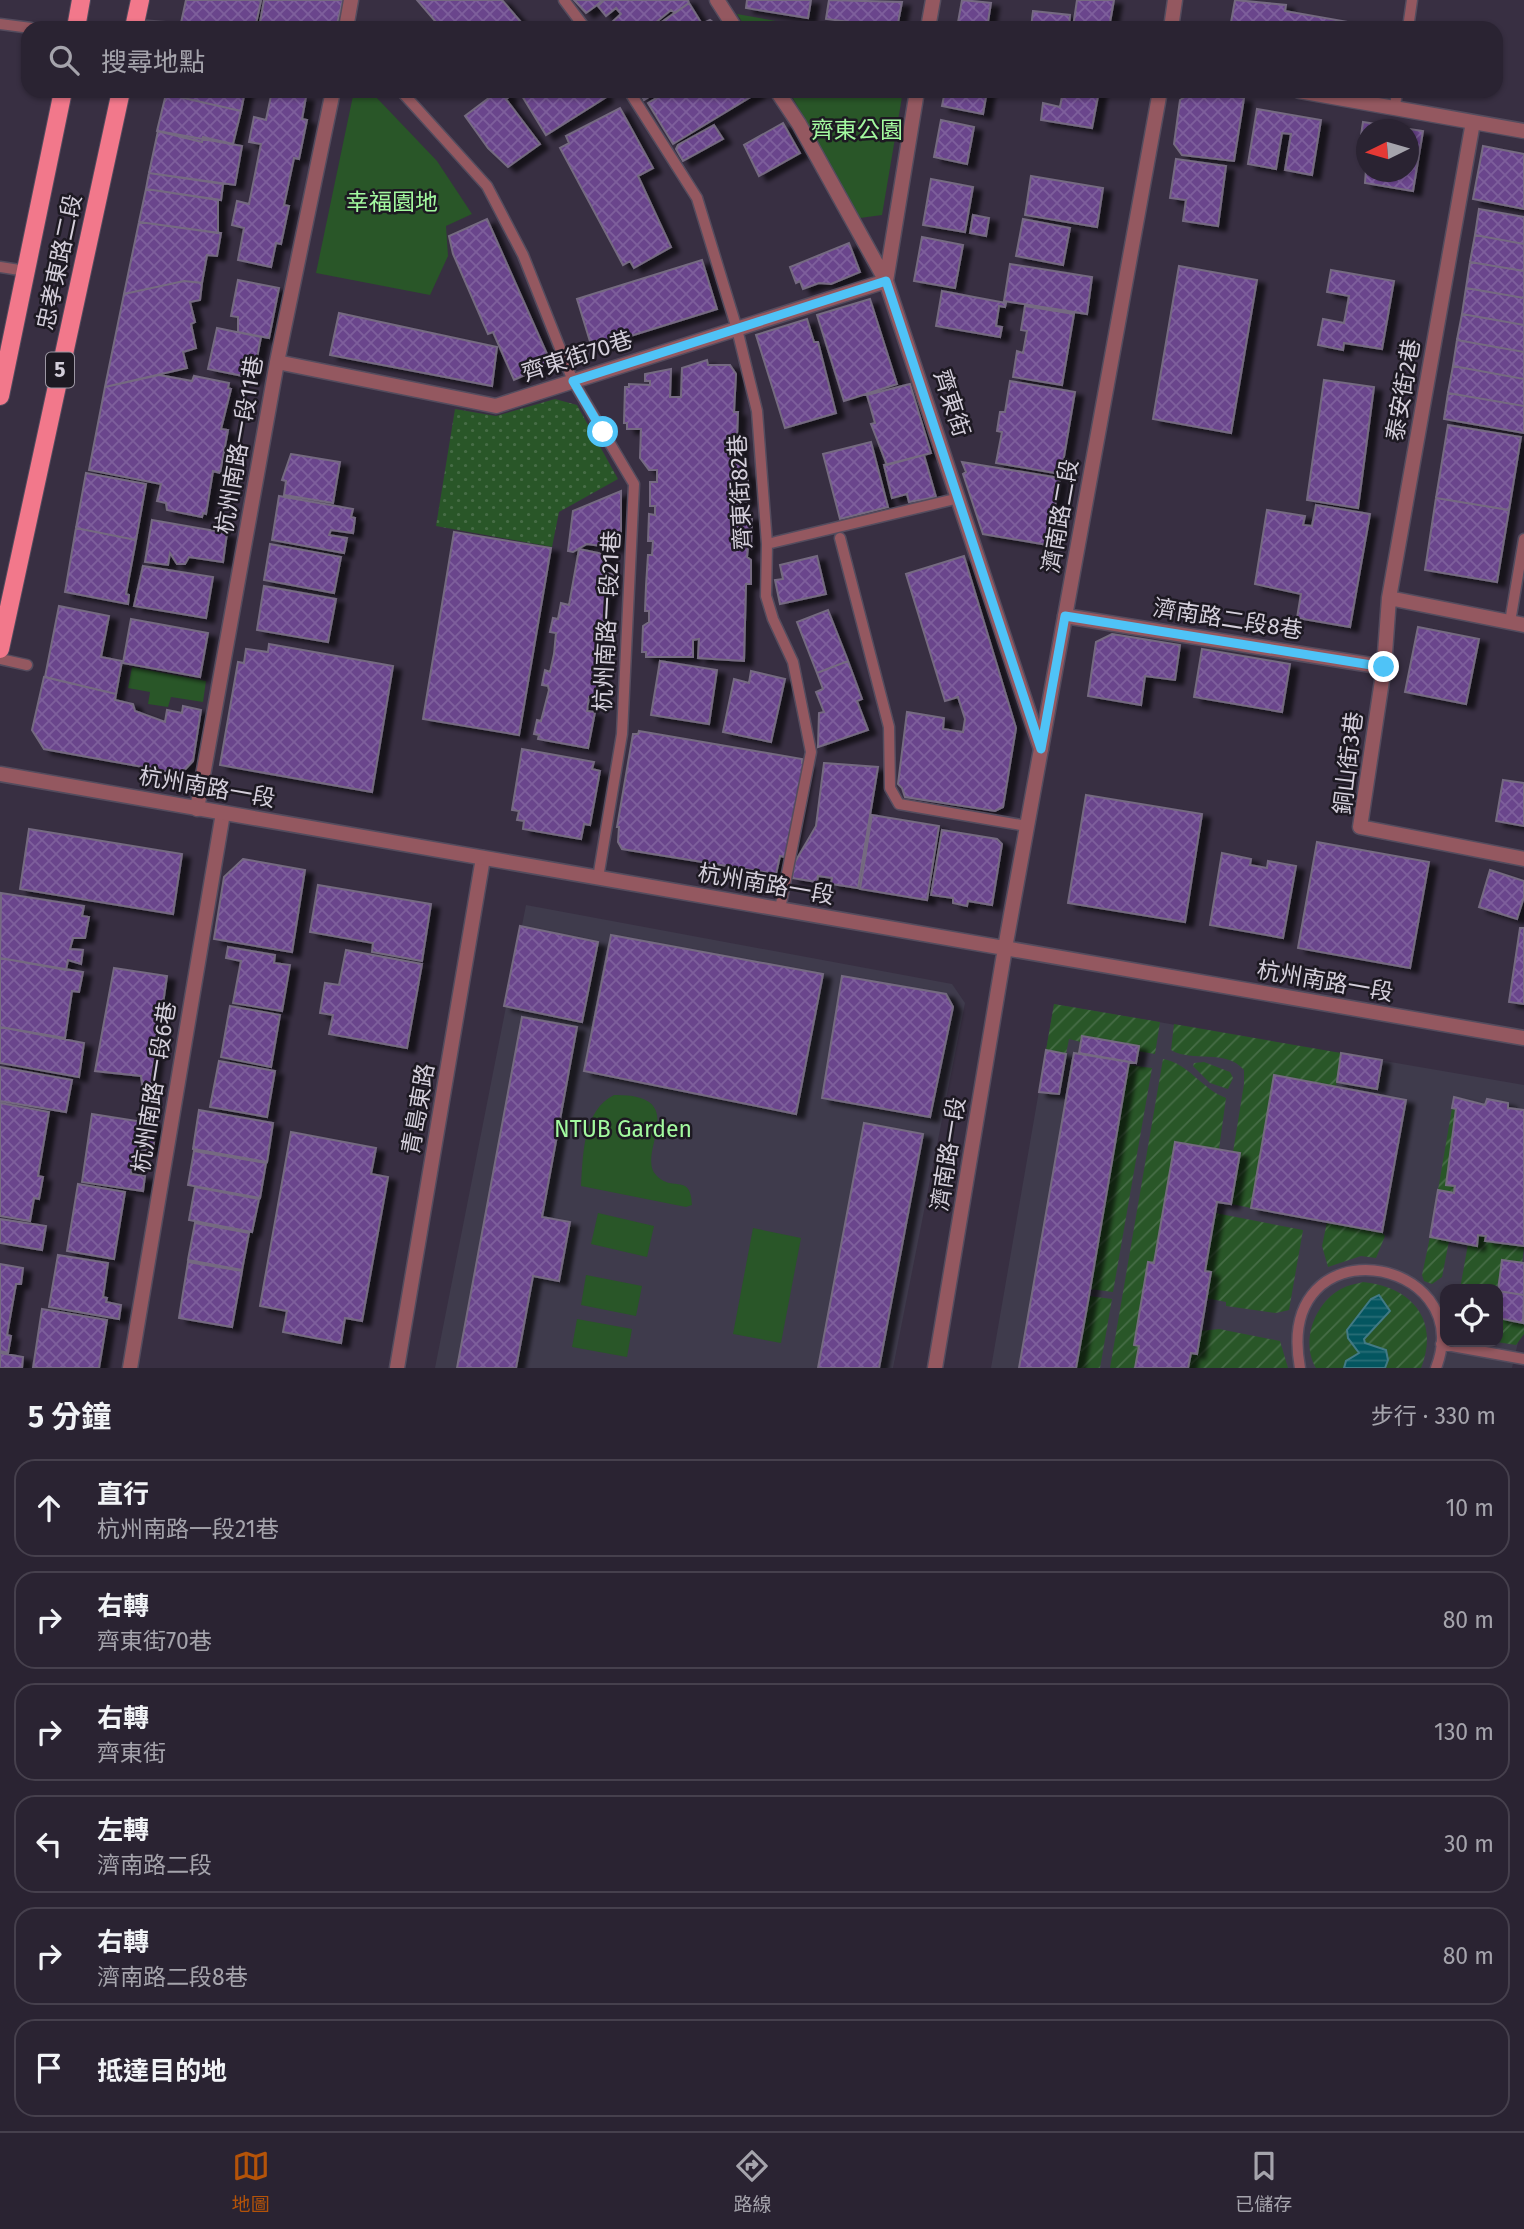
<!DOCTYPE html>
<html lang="zh-TW">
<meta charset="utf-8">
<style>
:root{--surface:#2a2332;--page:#322b3a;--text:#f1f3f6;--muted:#a5a4ac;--line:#46404d;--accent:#b45309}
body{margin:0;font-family:"Fira Sans","Noto Sans TC",sans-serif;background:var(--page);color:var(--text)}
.controls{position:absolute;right:21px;bottom:21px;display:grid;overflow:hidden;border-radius:14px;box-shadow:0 2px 5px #0004}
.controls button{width:63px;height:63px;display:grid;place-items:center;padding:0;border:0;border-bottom:2px solid var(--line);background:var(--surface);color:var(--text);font:35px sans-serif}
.compass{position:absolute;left:1356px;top:119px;width:63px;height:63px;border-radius:50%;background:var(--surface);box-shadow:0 2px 5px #0004;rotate:265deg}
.stop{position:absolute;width:21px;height:21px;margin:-16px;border:5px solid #4fc3f7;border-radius:50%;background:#fff}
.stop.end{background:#4fc3f7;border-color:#fff;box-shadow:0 2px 7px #0008}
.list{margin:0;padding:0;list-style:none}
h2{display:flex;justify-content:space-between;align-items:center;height:91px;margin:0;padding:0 28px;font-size:30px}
h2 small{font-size:23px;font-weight:400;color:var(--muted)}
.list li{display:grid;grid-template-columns:46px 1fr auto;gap:21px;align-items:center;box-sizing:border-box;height:98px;margin:0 14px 14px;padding:0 14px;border:2px solid var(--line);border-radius:21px}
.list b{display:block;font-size:26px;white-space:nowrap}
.list p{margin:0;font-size:23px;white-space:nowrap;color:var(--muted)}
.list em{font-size:23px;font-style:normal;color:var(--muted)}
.icon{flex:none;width:38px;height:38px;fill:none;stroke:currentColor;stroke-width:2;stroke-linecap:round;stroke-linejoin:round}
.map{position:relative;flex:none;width:1524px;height:1368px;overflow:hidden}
.search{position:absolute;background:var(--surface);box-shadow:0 2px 5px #0004;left:21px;right:21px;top:21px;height:77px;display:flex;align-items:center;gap:18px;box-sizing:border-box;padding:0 24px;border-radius:21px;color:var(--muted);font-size:26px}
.sheet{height:763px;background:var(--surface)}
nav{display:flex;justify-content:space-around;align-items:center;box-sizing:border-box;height:98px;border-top:2px solid var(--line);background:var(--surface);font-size:19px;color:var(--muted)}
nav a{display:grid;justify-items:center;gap:4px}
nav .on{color:var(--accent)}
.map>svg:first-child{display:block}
</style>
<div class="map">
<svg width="1524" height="1368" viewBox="0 0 1524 1368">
<defs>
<pattern id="grass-dots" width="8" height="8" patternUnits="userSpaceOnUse" patternTransform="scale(1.75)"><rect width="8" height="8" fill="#295628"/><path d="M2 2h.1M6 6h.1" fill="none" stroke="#476d47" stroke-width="1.8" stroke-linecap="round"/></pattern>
<pattern id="garden-furrows" width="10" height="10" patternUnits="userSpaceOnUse" patternTransform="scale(1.75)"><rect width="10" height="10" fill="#295628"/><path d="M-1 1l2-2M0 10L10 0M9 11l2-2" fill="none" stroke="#476d47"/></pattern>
<pattern id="water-rules" width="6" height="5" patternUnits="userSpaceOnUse" patternTransform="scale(1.75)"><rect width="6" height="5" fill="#045660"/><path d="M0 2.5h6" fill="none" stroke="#286d76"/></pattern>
<pattern id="building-cross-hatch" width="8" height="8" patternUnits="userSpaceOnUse" patternTransform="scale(1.75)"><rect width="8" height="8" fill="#6a458c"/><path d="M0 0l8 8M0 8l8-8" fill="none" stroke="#7e5f9c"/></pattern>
<filter id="shadow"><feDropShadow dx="8" dy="4.5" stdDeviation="2" flood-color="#0009"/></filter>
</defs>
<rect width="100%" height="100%" fill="#382f42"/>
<path fill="#3f3b4c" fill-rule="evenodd" d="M526 905 952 984 965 1003 893 1368H435Z
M1054 1004 1524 1085V1334L1519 1338 1512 1368H991ZM1445 1289H1498V1342H1445Z"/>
<path fill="url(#grass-dots)" d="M555 399 577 405 618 479 559 512 552 547 436 526 455 409 496 416Z"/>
<path fill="#295628" d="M737 14 816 28H746Z
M354 91 375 96 437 161 472 214 446 226 448 256 430 295 316 273Z
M789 91H903L882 215 860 218Z
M132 667 206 681 203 702 171 697 168 707 148 704 150 692 128 688Z
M614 1095C694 1094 635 1153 656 1175 672 1193 691 1172 692 1205L686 1207 581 1186C583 1155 583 1110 614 1095Z
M598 1213 654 1226 647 1257 591 1244Z
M753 1228 801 1238 781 1343 733 1334Z
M586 1275 642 1286 636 1316 581 1305Z
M577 1319 632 1329 627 1357 572 1347Z"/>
<path fill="url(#garden-furrows)" d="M1054 1004 1160 1022 1155 1054 1137 1051 1138 1046 1082 1036 1081 1042 1069 1039 1066 1054 1046 1050Z
M1174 1024 1341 1053 1336 1087 1274 1076 1251 1208 1231 1204 1240 1153 1233 1152 1244 1084V1070C1225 1048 1193 1063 1171 1050Z
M1163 1059C1188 1063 1202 1089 1226 1098L1219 1149 1175 1142 1154 1263 1148 1262 1134 1344 1139 1346 1135 1368H1110Z
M1204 1062 1230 1072 1233 1078 1228 1089 1210 1083 1193 1066 1194 1063Z
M1129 1065 1152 1068 1113 1292 1090 1289Z
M1452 1108 1456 1109 1446 1184 1455 1186 1454 1193 1438 1190Z
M1215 1213 1303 1230 1289 1310 1276 1313 1226 1306V1302L1206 1298 1211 1272 1205 1271Z
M1327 1222 1382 1232 1385 1236 1376 1258 1361 1256 1328 1267 1322 1246Z
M1478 1235 1486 1236V1241L1524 1246 1522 1264 1502 1260 1497 1289H1460L1468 1244 1477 1245Z
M1430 1237 1449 1241 1442 1277 1432 1284 1424 1281 1422 1275Z
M1363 1282C1412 1287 1440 1320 1421 1368H1316C1300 1341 1315 1303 1341 1289 1348 1285 1356 1284 1363 1282Z
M1089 1296 1112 1299 1100 1368H1076Z
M1524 1316V1334L1516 1345 1497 1342 1498 1318 1523 1323Z
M1219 1329 1280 1341 1288 1368H1188L1191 1353 1197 1354 1201 1331Z"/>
<path fill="url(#water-rules)" stroke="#427a85" stroke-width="2" d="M1379 1295 1390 1311 1364 1339 1365 1343 1386 1350 1388 1360 1385 1368H1344L1346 1361 1359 1353 1348 1338 1347 1330 1371 1299Z"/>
<path fill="url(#building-cross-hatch)" stroke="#756b81" stroke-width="2" filter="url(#shadow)" d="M186 0H258L261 1 255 28H204L181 23Z
M264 0H343L336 28H259Z
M417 0H502L526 28H441Z
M574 0H604L586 13Z
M604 0H688L689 3 675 13 671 10 649 28H617L612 22 621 14 616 8 606 16 598 6Z
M747 0H811L808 18 746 8Z
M829 0 902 2 897 28 826 19Z
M962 0 991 3 987 28H957Z
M1077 0H1114L1109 28 1073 27Z
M1235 0 1286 5 1285 11 1348 22 1347 28H1230Z
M689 3 702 24 710 20 714 23 713 28H653Z
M1033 11 1070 15 1069 28H1031Z
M167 91H245L241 111 166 94Z
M272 91 306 97 302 119 307 120 299 159 294 158 284 205 289 206 281 244 276 243 271 267 238 260 244 228 232 225 237 201 249 204 261 144 249 142 254 117 266 120Z
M498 91H504L509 97 506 99 540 144 508 167 488 148 465 116Z
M519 91H601L605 98 546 135Z
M639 91H658L644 100Z
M668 91H756L757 93 673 144 648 103Z
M945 91H987L983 114 942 106Z
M1063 91H1099L1092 128 1041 120 1043 103 1060 107Z
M1194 91 1244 98 1234 161 1182 155 1174 144 1180 100Z
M166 94 241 111 233 144 203 137 202 142 157 131Z
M620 108 653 168 638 176 671 247 634 268 630 261 623 265 560 148 569 143 566 136Z
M1257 109 1321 120 1312 175 1285 170 1291 134 1282 133 1276 169 1248 164Z
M941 120 974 127 967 164 934 157Z
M1363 122 1423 131 1413 191 1365 183 1366 170 1408 172V130H1366V151L1359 149Z
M783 123 800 153 759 176 744 145Z
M714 125 723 139 683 161 676 149 678 145Z
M158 131 242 146 235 185 149 173Z
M1483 146 1524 154V209L1473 199Z
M1176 159 1226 166 1218 226 1183 221 1186 200 1170 198Z
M149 173 223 184 221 200 146 189Z
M1031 176 1103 188 1097 227 1025 215Z
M931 179 973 187 965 232 923 225Z
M146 189 218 200V233L139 222Z
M1479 209 1524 217V244L1475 235Z
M973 215 989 218 986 236 970 233Z
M487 219 551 363 514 380 493 332 488 334 453 254 449 236Z
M1023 219 1070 228 1063 265 1016 256Z
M139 222 221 233 217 256 207 255 202 283 184 281 124 294Z
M1475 235 1524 244V271L1470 262Z
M922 237 963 245 955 288 914 281Z
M849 243 860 272 831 284 819 283 803 289 800 281 796 283 790 267Z
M702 260 717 309 592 348 577 299Z
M1470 262 1524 271V298L1466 288Z
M1010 264 1092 277 1087 314 1004 301Z
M1179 266 1257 280 1231 433 1153 419Z
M1331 270 1394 281 1382 349 1344 343 1343 350 1318 345 1323 319 1344 323 1349 296 1327 292Z
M238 280 279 288 269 338 238 332V317L231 316Z
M184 281 202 283 200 300 190 302 195 322 191 324 196 348 183 352 187 368 105 387 124 294Z
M1466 288 1524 298V325L1462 314Z
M942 291 1006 303 1005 307 999 306 996 326 1002 327 1000 337 936 326Z
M870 299 897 384 844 401 817 315Z
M1025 306 1074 314 1062 385 1013 377 1017 351 1023 353 1027 331 1021 330Z
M339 313 497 347 492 386 330 355Z
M1462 314 1524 325V352L1457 340Z
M807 319 814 342H818L836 413 785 428 756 335Z
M217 328 261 337 253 378 208 369Z
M1457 340 1524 352V379L1453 366Z
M707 360 708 365H730L736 374 734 412H738L737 438H740V463H743L744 474H748L747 502H742V516H752L751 547H748L747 557 751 560V584H746L744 661 698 658 699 639 693 640V657H646V652H642L643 626 649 622V611H645L646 586 648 555H652L653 541H648L649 514 655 515V506H650V482H657V470H649L640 458 641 429H627V423H624L625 387H629V384L650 385V381H645V374L671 369 670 397H681L682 368Z
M1453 366 1524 379V406L1448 393Z
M159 375 192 381 194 376 229 383 228 388 231 389 221 429 228 430 220 473 213 471 206 514 203 513 202 517 167 510 166 503 157 501 161 484 89 470 105 387Z
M1324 380 1374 387 1358 508 1307 500Z
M1010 381 1075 392 1061 474 996 463 1002 432 997 431 1000 412H1005Z
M910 384 931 453 887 465 871 424 875 423 867 395Z
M1448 393 1524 406V433L1444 419Z
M1448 425 1521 437 1509 510 1436 498Z
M871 442 888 507 840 519 823 454Z
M291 454 340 462 333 503 284 495 286 481 282 480Z
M924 455 936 497 909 502 907 494 892 498 884 465Z
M962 462 1060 478 1048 545 983 534 963 474 966 472Z
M86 473 146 484 136 540 76 528Z
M621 491V536H618L615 548 587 544 573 552 568 551 573 511Z
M279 496 353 509 351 517 355 518 353 533 331 530 329 535 347 538 344 553 272 540Z
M1436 498 1509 510 1497 582 1425 570Z
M1316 505 1370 514 1350 627 1297 618 1301 594 1255 584 1267 510 1305 516 1303 525 1312 526Z
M152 520 227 533 223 562 189 557 185 564H177L170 553 168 565 145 562Z
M76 528 136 540 126 594 129 595 128 604 65 592Z
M454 532 551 548 519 735 423 719Z
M270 544 341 557 334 593 264 580Z
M579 549 608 555 605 573 613 574 596 661 603 663 597 699 589 697 587 711 595 712 588 748 538 739 539 735 534 734 537 720 541 721 549 690 548 686 542 685 545 670 550 672 554 654 556 633 550 632 553 618 558 619 561 603 569 605Z
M817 556 826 594 780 604 775 580 783 579 780 565Z
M964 556 1016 728 1003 807 995 811 905 797 902 788 898 784 907 712 944 718 943 729 963 732 965 719 958 697 945 701 906 574Z
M143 566 213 577 206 618 134 606Z
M264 586 336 599 328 642 257 630Z
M59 606 109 616 101 657 122 661 116 694 45 677Z
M828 610 848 661 817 673 797 622Z
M131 619 208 633 200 677 123 663Z
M1418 627 1479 639 1466 704 1405 692Z
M1112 634 1180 645 1175 680 1145 676 1141 705 1088 696 1096 642Z
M269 644 393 666 372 792 220 765 238 662 244 663 246 649 268 652Z
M1202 649 1290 664 1282 712 1194 697Z
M660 661 717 670 709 724 651 715Z
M848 661 862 699 857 701 868 730 818 747 819 713 824 712 816 692 823 689 817 673Z
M751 671 785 679 771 742 723 732 734 679 749 683Z
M44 677 116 694 115 700 133 704 135 711 165 722 167 710 182 713 183 706 201 710 193 761 181 774 44 749 32 730Z
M639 731 802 759V763L806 764 789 858 780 856 776 874 622 849 618 842 619 827H617L633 734H638Z
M522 749 594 762 592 769 600 771 590 825 584 824 581 839 523 829 524 821 517 820 519 811 512 810Z
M824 763 878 767 858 888 831 884 832 878 818 876 817 882 792 878 795 862 816 826Z
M1503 780 1524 783V826L1496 821Z
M1086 795 1202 814 1185 922 1068 903Z
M872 815 939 826 927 900 860 889Z
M29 829 182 854 173 914 20 889Z
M942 830 997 839 1002 844 992 905 968 901 967 906 953 903V898L931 895Z
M1317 842 1429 862 1410 968 1298 948Z
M1222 853 1251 859 1250 865 1267 868 1268 861 1296 866 1283 938 1210 925Z
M243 859 305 870 292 952 214 939 224 877Z
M1490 870 1524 881V897L1517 919 1479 907Z
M318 885 431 904 422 961 372 952 373 943 310 932Z
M1 893 84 906 82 916 89 917 85 938H73L70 949 83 950 81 964 68 960 66 970 0 958Z
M520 926 598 942 582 1022 504 1006Z
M1520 928H1524V1004L1509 1002Z
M611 935 823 974 796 1114 584 1071Z
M228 947 275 955 274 963 290 965 282 1011 233 1003 241 961 226 958Z
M346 950 422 964 407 1048 329 1034 333 1015 320 1013 325 983 339 985Z
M0 958 83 972 79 992 72 991 65 1038 0 1027Z
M114 968 167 976 149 1100 144 1098 141 1076 95 1071Z
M842 976 946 994 953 1007 930 1117 822 1098Z
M230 1006 280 1015 271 1067 221 1057Z
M522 1017 577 1027 542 1217 570 1222 559 1281 533 1276 516 1368H457Z
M0 1027 84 1043 79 1077 0 1063Z
M1082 1036 1139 1046 1136 1063 1079 1053Z
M1046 1050 1066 1054 1059 1094 1039 1092Z
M1074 1053 1129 1062 1089 1296 1076 1368H1019Z
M1341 1053 1382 1060 1377 1089 1337 1082Z
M219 1061 275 1071 267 1117 210 1107Z
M0 1067 72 1080 66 1112 0 1101Z
M1274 1075 1406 1100 1382 1232 1251 1208Z
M1454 1097 1485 1105 1487 1099 1508 1103V1108L1524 1110V1246L1485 1241 1486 1236 1478 1235 1477 1246 1430 1237 1438 1190 1454 1193 1455 1186 1446 1185 1456 1109 1452 1108Z
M0 1103 49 1112 38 1176 43 1177 39 1199 34 1198 30 1221 0 1216Z
M199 1110 273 1123 267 1162 193 1149Z
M92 1114 156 1124 153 1151 135 1149 131 1174 145 1176 143 1191 82 1182Z
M864 1123 923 1134 879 1368H818Z
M291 1132 376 1148 371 1174 388 1177 362 1321 345 1318 341 1343 283 1332 287 1311 260 1306Z
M1175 1142 1240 1153 1231 1204 1217 1202 1205 1271 1211 1272 1197 1354 1191 1353 1188 1368H1135L1139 1346 1134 1345 1148 1262 1154 1263Z
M194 1151 266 1163 260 1198 188 1185Z
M78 1184 125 1192 114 1259 67 1251Z
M195 1187 259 1199 252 1232 189 1220Z
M0 1219 46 1226 42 1250 0 1243Z
M195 1223 249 1233 242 1270 188 1260Z
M58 1255 108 1263 103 1297 107 1298 106 1302 121 1305 119 1319 49 1307Z
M1502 1260 1524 1263V1295L1498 1291Z
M188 1262 242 1271 232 1327 179 1318Z
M0 1264 23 1268 21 1284H16L7 1335 11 1336 8 1353 0 1351Z
M1498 1291 1524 1295 1523 1323 1498 1318Z
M42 1309 107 1320 99 1368H33Z
M0 1353 23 1357 22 1368H0Z"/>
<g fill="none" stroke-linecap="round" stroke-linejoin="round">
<defs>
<path id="service" d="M564 0 585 28
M0 24 31 28
M135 25 172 28
M1408 28 1412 0
M401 91 487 186 523 255 573 381 634 484 622 734 598 878
M629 91 697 198 737 329 757 411 767 544 766 596 773 619 793 662 811 752 780 909
M1395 107 1397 91
M0 267 26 271
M840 538 889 727 890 788 899 804 1027 826
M767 544 959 498
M1510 622 1524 539
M0 659 27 665
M1441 1344 1524 1359
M1300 1368C1273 1221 1479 1255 1436 1368"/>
<path id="minor" d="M717 0 735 28
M346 28 351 0
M928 28 933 0
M777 91 799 124 886 281 1041 749
M1299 91 1524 131
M1473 122 1389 598 1384 667 1360 827 1524 859
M277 362 496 406 886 281 917 91
M1389 598 1524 625
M1065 616 1384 667
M197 809 277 362 333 91
M130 1368 223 813
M397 1368 483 858"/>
<path id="tertiary" d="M1171 28 1175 0
M0 774 1524 1038
M935 1368 1005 948 1160 91"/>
<path id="primary" d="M76 28 81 0
M134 28 140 0
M0 396 63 91
M0 649 121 91"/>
</defs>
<use href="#service" stroke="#544c5e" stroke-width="13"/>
<use href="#minor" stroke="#544c5e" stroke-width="17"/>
<use href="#tertiary" stroke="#544c5e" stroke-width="17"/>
<use href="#primary" stroke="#544c5e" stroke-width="20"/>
<use href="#service" stroke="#945860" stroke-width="10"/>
<use href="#minor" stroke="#945860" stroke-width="14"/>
<use href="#tertiary" stroke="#945860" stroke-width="14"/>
<use href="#primary" stroke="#f2788b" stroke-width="18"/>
</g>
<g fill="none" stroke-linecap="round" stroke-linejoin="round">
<path stroke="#4fc3f7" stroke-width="9" d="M603 432 573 381 886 281 1041 749 1065 616 1384 667"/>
</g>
<g text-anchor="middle" stroke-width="5" stroke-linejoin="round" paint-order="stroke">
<rect fill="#1d1922" stroke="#9d98a4" stroke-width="2" x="46" y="352.5" width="28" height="35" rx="5"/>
<g font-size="21" font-weight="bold" fill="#d4cfdb">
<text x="60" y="377">5</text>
</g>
<g font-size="23" fill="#a3f99f" stroke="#1d1922">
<text x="857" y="138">齊東公園</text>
<text x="392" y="210">幸福園地</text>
<text x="623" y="1137">NTUB Garden</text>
</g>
<g font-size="23" fill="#d4cfdb" stroke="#1d1922">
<text transform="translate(59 262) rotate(-78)" y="8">忠孝東路二段</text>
<text transform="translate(577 356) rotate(-18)" y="8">齊東街70巷</text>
<text transform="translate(1403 390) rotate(-80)" y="8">泰安街2巷</text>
<text transform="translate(952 403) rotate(72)" y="8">齊東街</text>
<text transform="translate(239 445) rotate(-80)" y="8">杭州南路一段11巷</text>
<text transform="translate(740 492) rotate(-93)" y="8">齊東街82巷</text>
<text transform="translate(1060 516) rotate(-80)" y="8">濟南路二段</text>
<text transform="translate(1228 619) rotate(9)" y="8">濟南路二段8巷</text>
<text transform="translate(607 621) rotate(-87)" y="8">杭州南路一段21巷</text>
<text transform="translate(1348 763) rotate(-83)" y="8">銅山街3巷</text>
<text transform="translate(207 787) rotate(10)" y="8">杭州南路一段</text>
<text transform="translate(766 884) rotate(10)" y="8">杭州南路一段</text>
<text transform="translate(1325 981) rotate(10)" y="8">杭州南路一段</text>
<text transform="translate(154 1087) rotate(-81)" y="8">杭州南路一段6巷</text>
<text transform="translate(418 1109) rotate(-80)" y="8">青島東路</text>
<text transform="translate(948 1154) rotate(-81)" y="8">濟南路一段</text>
</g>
</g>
</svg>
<div class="controls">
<button><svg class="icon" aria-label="locate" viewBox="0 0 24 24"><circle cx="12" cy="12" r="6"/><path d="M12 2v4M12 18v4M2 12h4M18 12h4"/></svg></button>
</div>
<svg class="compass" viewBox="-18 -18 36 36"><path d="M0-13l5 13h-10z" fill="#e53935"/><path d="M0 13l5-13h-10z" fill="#a5a4ac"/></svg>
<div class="stop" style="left:603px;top:432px"></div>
<div class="stop end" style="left:1384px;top:667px"></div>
<div class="search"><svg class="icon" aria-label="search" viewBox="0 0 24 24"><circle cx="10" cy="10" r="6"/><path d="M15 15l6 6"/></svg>搜尋地點</div>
</div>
<section class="sheet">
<h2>5 分鐘<small>步行 · 330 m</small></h2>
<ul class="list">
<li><svg class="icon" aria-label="ahead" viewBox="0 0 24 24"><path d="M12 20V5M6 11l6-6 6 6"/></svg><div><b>直行</b><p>杭州南路一段21巷</p></div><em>10 m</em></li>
<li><svg class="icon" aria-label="right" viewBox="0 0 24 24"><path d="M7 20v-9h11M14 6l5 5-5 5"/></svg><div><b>右轉</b><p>齊東街70巷</p></div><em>80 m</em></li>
<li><svg class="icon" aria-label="right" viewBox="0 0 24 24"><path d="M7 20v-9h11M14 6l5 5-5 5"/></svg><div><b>右轉</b><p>齊東街</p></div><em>130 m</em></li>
<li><svg class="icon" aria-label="left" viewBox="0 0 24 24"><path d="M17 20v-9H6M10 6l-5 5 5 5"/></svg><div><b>左轉</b><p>濟南路二段</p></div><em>30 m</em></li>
<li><svg class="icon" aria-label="right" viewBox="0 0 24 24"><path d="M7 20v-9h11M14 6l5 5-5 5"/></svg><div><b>右轉</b><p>濟南路二段8巷</p></div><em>80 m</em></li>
<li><svg class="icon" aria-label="arrive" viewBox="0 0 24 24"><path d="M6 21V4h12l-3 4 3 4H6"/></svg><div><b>抵達目的地</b></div></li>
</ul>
</section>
<nav>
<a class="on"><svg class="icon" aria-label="map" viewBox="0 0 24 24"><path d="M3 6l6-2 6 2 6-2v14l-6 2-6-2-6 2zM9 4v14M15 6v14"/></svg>地圖</a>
<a><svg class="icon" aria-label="directions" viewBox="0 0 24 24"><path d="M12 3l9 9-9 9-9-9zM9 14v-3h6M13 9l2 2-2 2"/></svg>路線</a>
<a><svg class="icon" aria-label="saved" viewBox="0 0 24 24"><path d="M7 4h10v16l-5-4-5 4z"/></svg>已儲存</a>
</nav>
